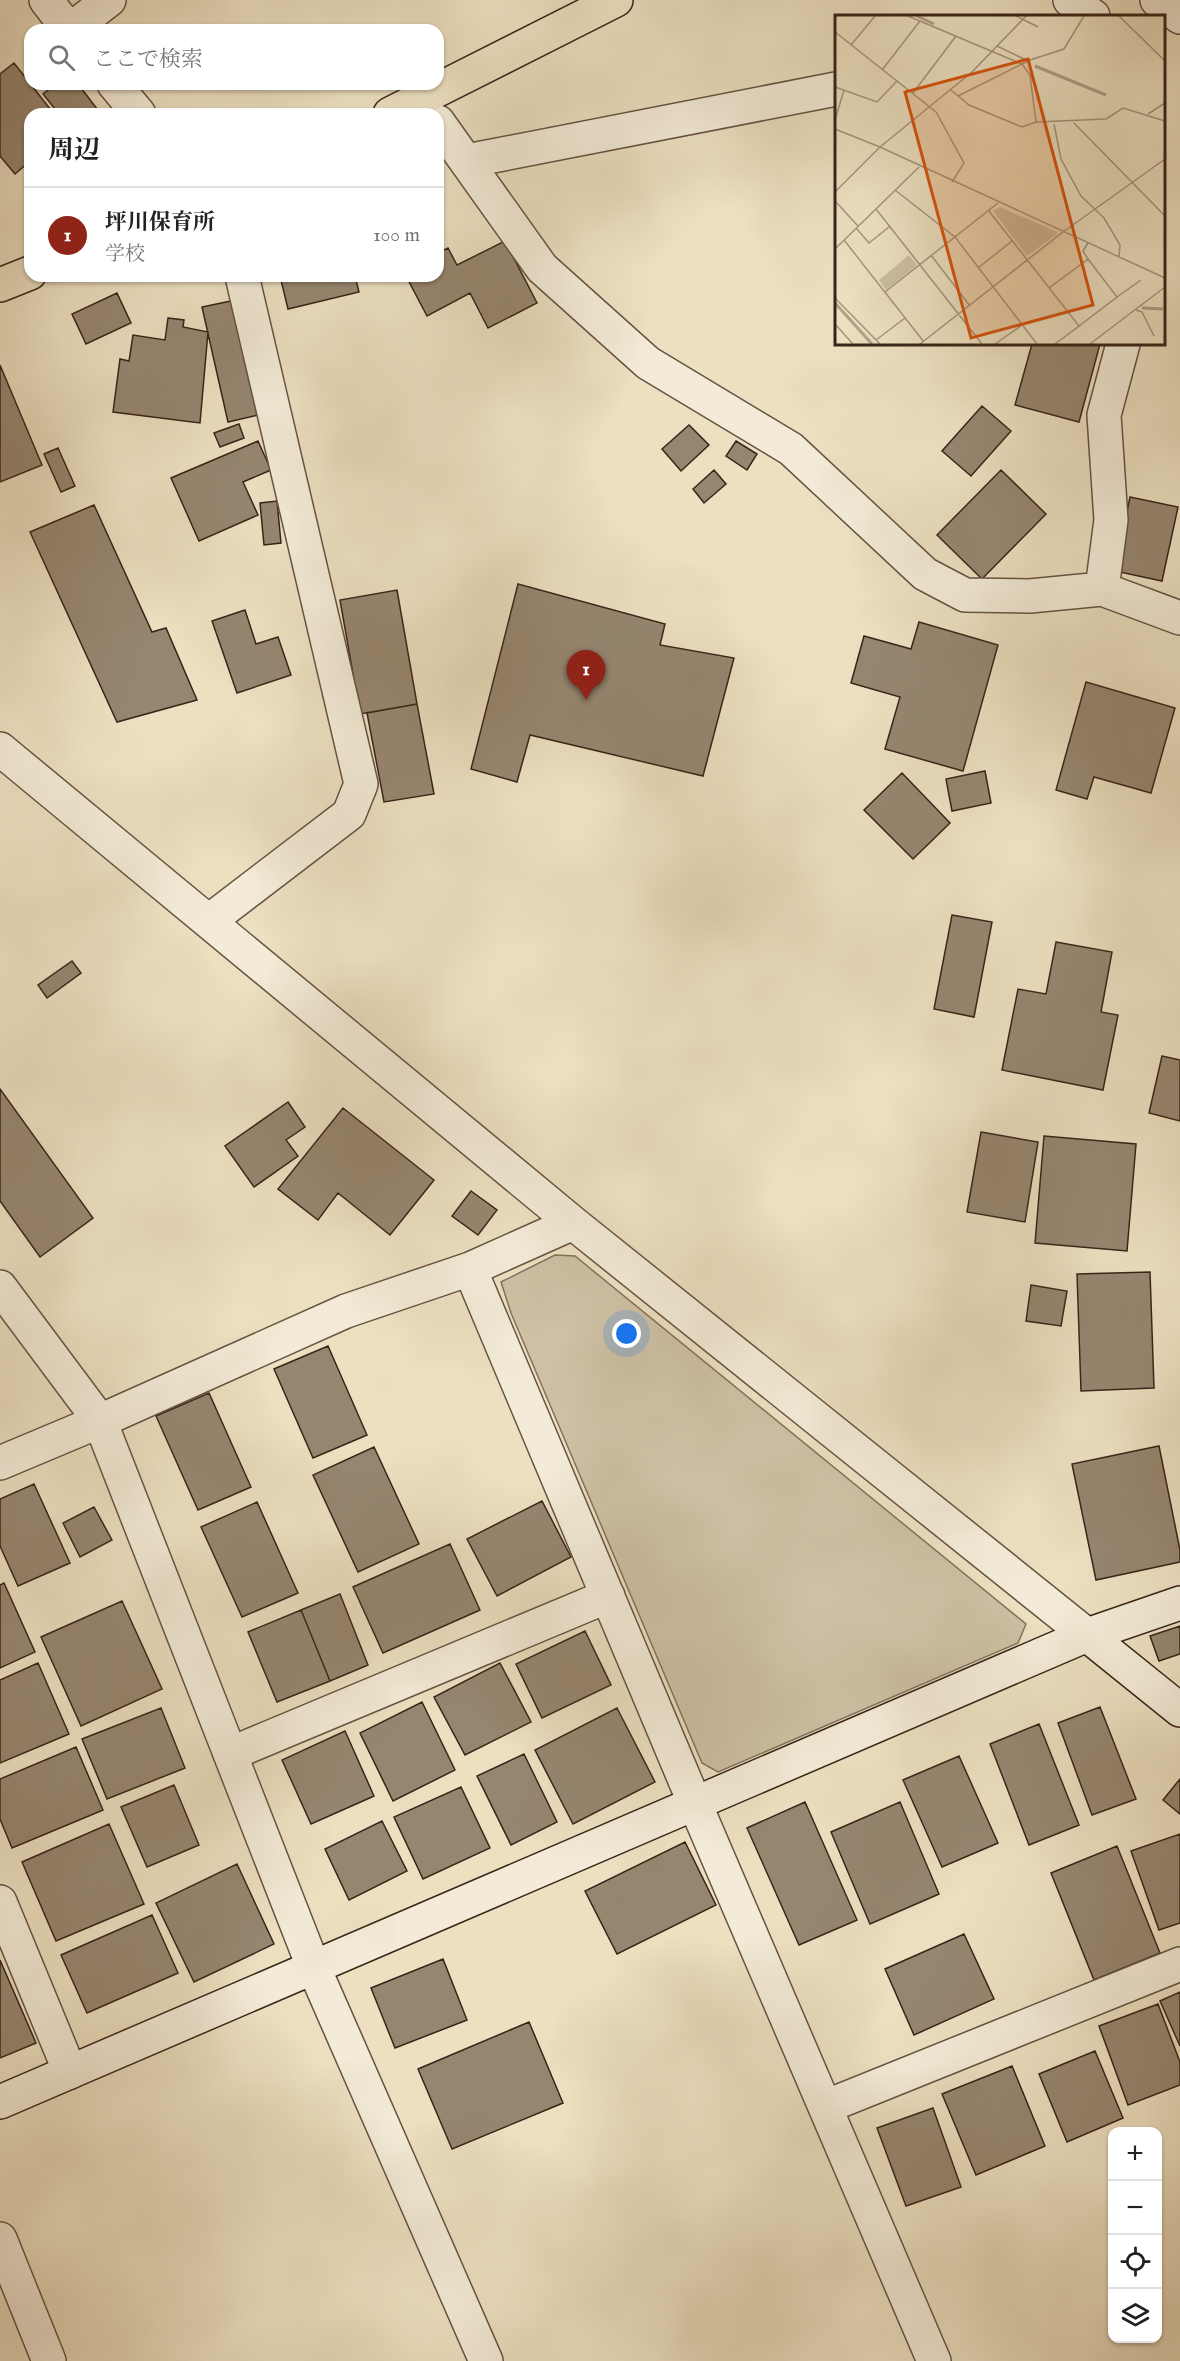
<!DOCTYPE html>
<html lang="ja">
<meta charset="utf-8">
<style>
:root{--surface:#fff;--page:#f6f6f6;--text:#222;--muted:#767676;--line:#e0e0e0;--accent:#8f2418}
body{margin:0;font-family:"IM FELL English","Noto Serif JP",serif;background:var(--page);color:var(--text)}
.controls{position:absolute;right:18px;bottom:18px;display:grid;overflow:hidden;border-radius:12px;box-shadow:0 2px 4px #0004}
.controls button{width:54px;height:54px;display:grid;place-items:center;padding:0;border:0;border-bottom:2px solid var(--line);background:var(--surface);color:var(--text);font:30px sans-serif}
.you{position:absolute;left:627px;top:1334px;width:21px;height:21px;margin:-15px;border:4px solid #fff;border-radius:50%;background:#1a73e8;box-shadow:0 0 0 9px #1a73e833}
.badge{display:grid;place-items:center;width:39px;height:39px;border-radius:50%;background:var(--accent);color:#fff;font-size:20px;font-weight:700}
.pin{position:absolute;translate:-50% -50px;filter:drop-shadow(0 2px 3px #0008)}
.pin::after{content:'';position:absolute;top:32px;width:21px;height:18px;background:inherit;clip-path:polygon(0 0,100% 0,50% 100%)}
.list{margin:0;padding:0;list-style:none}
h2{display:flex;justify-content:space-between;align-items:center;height:78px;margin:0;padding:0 24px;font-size:26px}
h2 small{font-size:20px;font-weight:400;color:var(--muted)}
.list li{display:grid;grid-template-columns:39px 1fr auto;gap:18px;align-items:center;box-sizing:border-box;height:96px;padding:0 24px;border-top:2px solid var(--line)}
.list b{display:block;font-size:22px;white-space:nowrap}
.list p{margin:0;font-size:20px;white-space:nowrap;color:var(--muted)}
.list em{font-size:20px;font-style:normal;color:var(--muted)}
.icon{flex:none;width:33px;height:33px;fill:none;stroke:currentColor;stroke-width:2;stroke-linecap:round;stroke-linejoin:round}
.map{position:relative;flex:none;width:1180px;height:2361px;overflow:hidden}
.search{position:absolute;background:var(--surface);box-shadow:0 2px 4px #0004;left:24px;top:24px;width:420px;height:66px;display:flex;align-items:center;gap:15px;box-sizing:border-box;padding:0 21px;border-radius:18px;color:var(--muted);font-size:22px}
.panel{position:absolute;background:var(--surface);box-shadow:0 2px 4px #0004;left:24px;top:108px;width:420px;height:174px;border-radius:18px}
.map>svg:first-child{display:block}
</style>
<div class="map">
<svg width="1180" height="2361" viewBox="0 0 1180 2361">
<rect width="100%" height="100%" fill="#ece0c1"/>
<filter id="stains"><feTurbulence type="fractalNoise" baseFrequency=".00333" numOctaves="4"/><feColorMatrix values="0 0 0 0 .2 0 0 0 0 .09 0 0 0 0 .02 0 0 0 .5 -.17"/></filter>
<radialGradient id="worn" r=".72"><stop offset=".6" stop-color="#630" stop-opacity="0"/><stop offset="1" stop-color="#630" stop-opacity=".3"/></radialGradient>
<path fill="#cdc0a4" stroke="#82725e" stroke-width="1.5" d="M555 1255 575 1256 1026 1624 1018 1643 718 1772 702 1763 511 1313 501 1282Z"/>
<path fill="#968670" stroke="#382419" stroke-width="1.5" d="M14 63 54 114H30V161L15 174 0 156V74Z
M56 84H78L101 114H59L43 94Z
M505 241 537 303 488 328 470 293 427 316 406 276H438V253L448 248 457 265Z
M280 276H355L359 292 288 309Z
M117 293 131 323 86 344 72 314Z
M231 301 258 415 228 422 202 307Z
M168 318 184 320 183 327 208 332 200 423 113 412 120 359 129 361 133 335 165 340Z
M1032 344H1100L1079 422 1015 405Z
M0 365 42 465 0 482Z
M982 406 1011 431 971 476 942 451Z
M239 424 244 438 220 447 214 433Z
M689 425 709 445 681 471 662 449Z
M258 441 271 470 243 482 258 515 199 541 171 478Z
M736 441 757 454 747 470 726 456Z
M58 448 75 486 61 492 44 454Z
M714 470 726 484 704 503 693 489Z
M1001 470 1046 514 982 579 937 535Z
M1130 497 1178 507 1162 581 1115 571Z
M277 501 281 543 264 545 260 503Z
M94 505 152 632 166 628 197 700 117 722 30 532Z
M518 584 665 624 660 645 734 658 703 776 530 735 517 782 471 769Z
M397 590 417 704 360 714 340 600Z
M245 610 256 644 278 637 291 675 237 693 212 621Z
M919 622 998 645 963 771 885 749 900 697 851 683 864 636 911 649Z
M1086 682 1175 708 1151 793 1094 777 1087 799 1056 790Z
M417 704 434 794 384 802 367 713Z
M985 771 991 803 952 811 946 779Z
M902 773 950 823 913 859 864 810Z
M952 915 992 922 974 1017 934 1009Z
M1056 942 1112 952 1101 1012 1118 1015 1103 1090 1002 1070 1018 989 1046 994Z
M72 961 81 973 47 998 38 985Z
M1162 1056 1180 1060V1121L1149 1113Z
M0 1089 93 1218 40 1257 0 1201Z
M288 1102 305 1127 286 1140 298 1156 254 1187 225 1146Z
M343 1108 434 1180 390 1235 338 1193 318 1220 278 1189Z
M981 1132 1038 1142 1025 1222 967 1212Z
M1044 1136 1136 1144 1127 1251 1035 1243Z
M471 1191 497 1210 478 1235 452 1216Z
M1150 1272 1154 1388 1081 1391 1077 1274Z
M1031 1285 1067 1291 1061 1326 1026 1321Z
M328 1346 367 1435 313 1458 274 1369Z
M209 1393 251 1487 198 1510 156 1416Z
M1159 1446 1180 1550V1562L1096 1580 1072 1464Z
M374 1447 419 1544 358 1572 313 1475Z
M34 1484 70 1563 18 1586 0 1546V1499Z
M542 1501 571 1557 497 1596 467 1539Z
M257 1502 298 1593 242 1617 201 1527Z
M94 1507 112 1540 80 1557 63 1523Z
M450 1544 480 1610 383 1653 353 1587Z
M4 1583 35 1652 0 1668V1585Z
M340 1594 368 1665 330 1681 301 1610Z
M122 1601 162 1689 81 1726 41 1637Z
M301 1610 330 1681 277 1702 248 1632Z
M1180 1626V1654L1159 1661 1150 1636Z
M585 1631 611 1685 542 1718 516 1664Z
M38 1663 69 1734 0 1763V1680Z
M500 1663 531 1722 465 1755 434 1697Z
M422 1702 455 1770 393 1801 360 1733Z
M1100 1707 1136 1799 1092 1815 1058 1723Z
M161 1708 185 1768 107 1799 82 1739Z
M617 1708 655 1782 573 1824 535 1750Z
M1039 1724 1079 1825 1029 1845 990 1744Z
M345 1731 374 1796 311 1824 282 1760Z
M76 1747 103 1810 12 1848 0 1819V1779Z
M524 1754 557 1822 511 1845 477 1776Z
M959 1756 998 1843 942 1867 903 1780Z
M1180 1779V1814L1163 1800Z
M174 1785 199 1845 147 1867 121 1807Z
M461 1787 490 1848 423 1879 394 1817Z
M805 1802 857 1920 799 1945 747 1828Z
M900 1802 939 1894 870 1924 831 1832Z
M382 1821 407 1871 349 1900 325 1849Z
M109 1824 144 1904 56 1941 22 1862Z
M1180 1834V1923L1159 1930 1131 1851Z
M685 1842 716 1905 617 1954 585 1891Z
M1117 1846 1160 1953 1094 1980 1051 1873Z
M237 1864 274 1944 194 1982 156 1903Z
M152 1915 178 1973 87 2013 61 1955Z
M964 1934 994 1999 914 2035 885 1969Z
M443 1959 467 2020 395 2048 371 1988Z
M0 1960 36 2043 0 2058Z
M1180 1992V2046L1160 2001Z
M1158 2004 1180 2062V2085L1128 2105 1099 2026Z
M529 2022 563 2103 452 2149 418 2069Z
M1095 2051 1123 2118 1067 2142 1039 2074Z
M1012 2066 1045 2146 976 2175 942 2094Z
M933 2108 961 2187 906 2206 877 2128Z"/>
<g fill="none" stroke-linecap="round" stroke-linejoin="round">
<defs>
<path id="street" d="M46 0 69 30
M1070 0 1093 16
M1157 0 1180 17
M70 30 109 0
M114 84 139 114
M438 122 542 268 648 363 791 449 925 574 965 595 1030 596 1102 589 1180 618
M467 161 836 89
M1102 589 1111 520 1104 415 1123 344
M0 749 573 1223 1087 1635
M209 921 349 814 361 784 242 276
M470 1269 695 1804 934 2361
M0 1287 100 1421 313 1966 486 2361
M0 1463 100 1421 346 1311 470 1269 573 1223
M230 1754 608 1596
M0 1902 70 2072
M825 2107 1180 1964
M0 2239 49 2361"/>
<path id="secondary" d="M1087 1635 1180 1710
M0 2102 1087 1635 1180 1603"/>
<path id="primary" d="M390 114 616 0
M0 285 30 273"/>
</defs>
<use href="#street" stroke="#655343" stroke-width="36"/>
<use href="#secondary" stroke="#382419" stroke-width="36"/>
<use href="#primary" stroke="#382419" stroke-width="36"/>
<use href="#street" stroke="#f3ebd7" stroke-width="33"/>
<use href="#secondary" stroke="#f3ebd7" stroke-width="33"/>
<use href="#primary" stroke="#ece0c1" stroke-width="33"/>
</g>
<g transform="translate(835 15)">
<rect width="330" height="330" fill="#ece0c1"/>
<path d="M165 192 222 217 221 220 192 241 158 196ZM74 240 82 250 51 275 44 265Z" fill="#cdc0a4"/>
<path fill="none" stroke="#afa088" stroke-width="3" d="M82 1 99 9M200 51 271 80M0 288 37 329M307 293 328 294"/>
<path fill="none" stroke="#a4957e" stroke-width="1.5" d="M73 1 187 49 195 60 201 107M181 1 203 12M284 1 330 46M0 17 101 97 129 148 117 167M16 30 40 1M162 31 193 46M47 55 85 6M0 72 42 87 62 66M116 75 134 90 187 112 201 107 271 104 288 93 330 106M78 78 121 21M123 81 195 45 229 34 249 1M313 99 330 88M0 105 9 75M239 108 330 201M219 109 226 144 246 181 269 203 285 230 284 242M0 114 45 132M45 132 330 263M60 175 120 222 202 329M0 177 45 132 137 57 191 1M0 186 23 211M41 194 147 329M154 196 244 311 220 329M21 213 34 228 54 212M9 225 89 327M0 234 84 152M96 240 135 291M143 253 177 226M214 273 253 244 248 236 253 228M50 277 163 188M282 282 306 265M0 283 45 329M301 295 307 297 319 321M0 309 18 329M244 311 282 282 253 244M41 325 70 303M85 329 228 217 330 144M160 329 187 310M255 329 330 272"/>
<path fill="#d6540d" fill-opacity="0.15" stroke="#d6540d" stroke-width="3" d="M193 44 258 290 136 323 70 77Z"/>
<rect width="330" height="330" fill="none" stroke="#382419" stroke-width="3"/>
</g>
<rect width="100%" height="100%" filter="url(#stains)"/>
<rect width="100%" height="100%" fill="url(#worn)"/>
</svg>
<div class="controls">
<button>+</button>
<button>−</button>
<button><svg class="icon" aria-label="locate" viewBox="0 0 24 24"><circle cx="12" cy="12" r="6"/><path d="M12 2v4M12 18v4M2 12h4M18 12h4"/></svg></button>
<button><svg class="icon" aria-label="layers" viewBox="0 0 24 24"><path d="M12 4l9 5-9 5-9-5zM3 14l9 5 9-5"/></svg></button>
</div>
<div class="you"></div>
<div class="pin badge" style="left:586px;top:700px">1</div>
<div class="search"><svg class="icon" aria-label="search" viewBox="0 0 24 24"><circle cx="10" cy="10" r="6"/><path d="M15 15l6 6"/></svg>ここで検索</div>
<section class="panel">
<h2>周辺<small></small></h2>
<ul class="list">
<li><span class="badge">1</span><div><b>坪川保育所</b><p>学校</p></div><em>100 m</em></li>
</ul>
</section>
</div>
